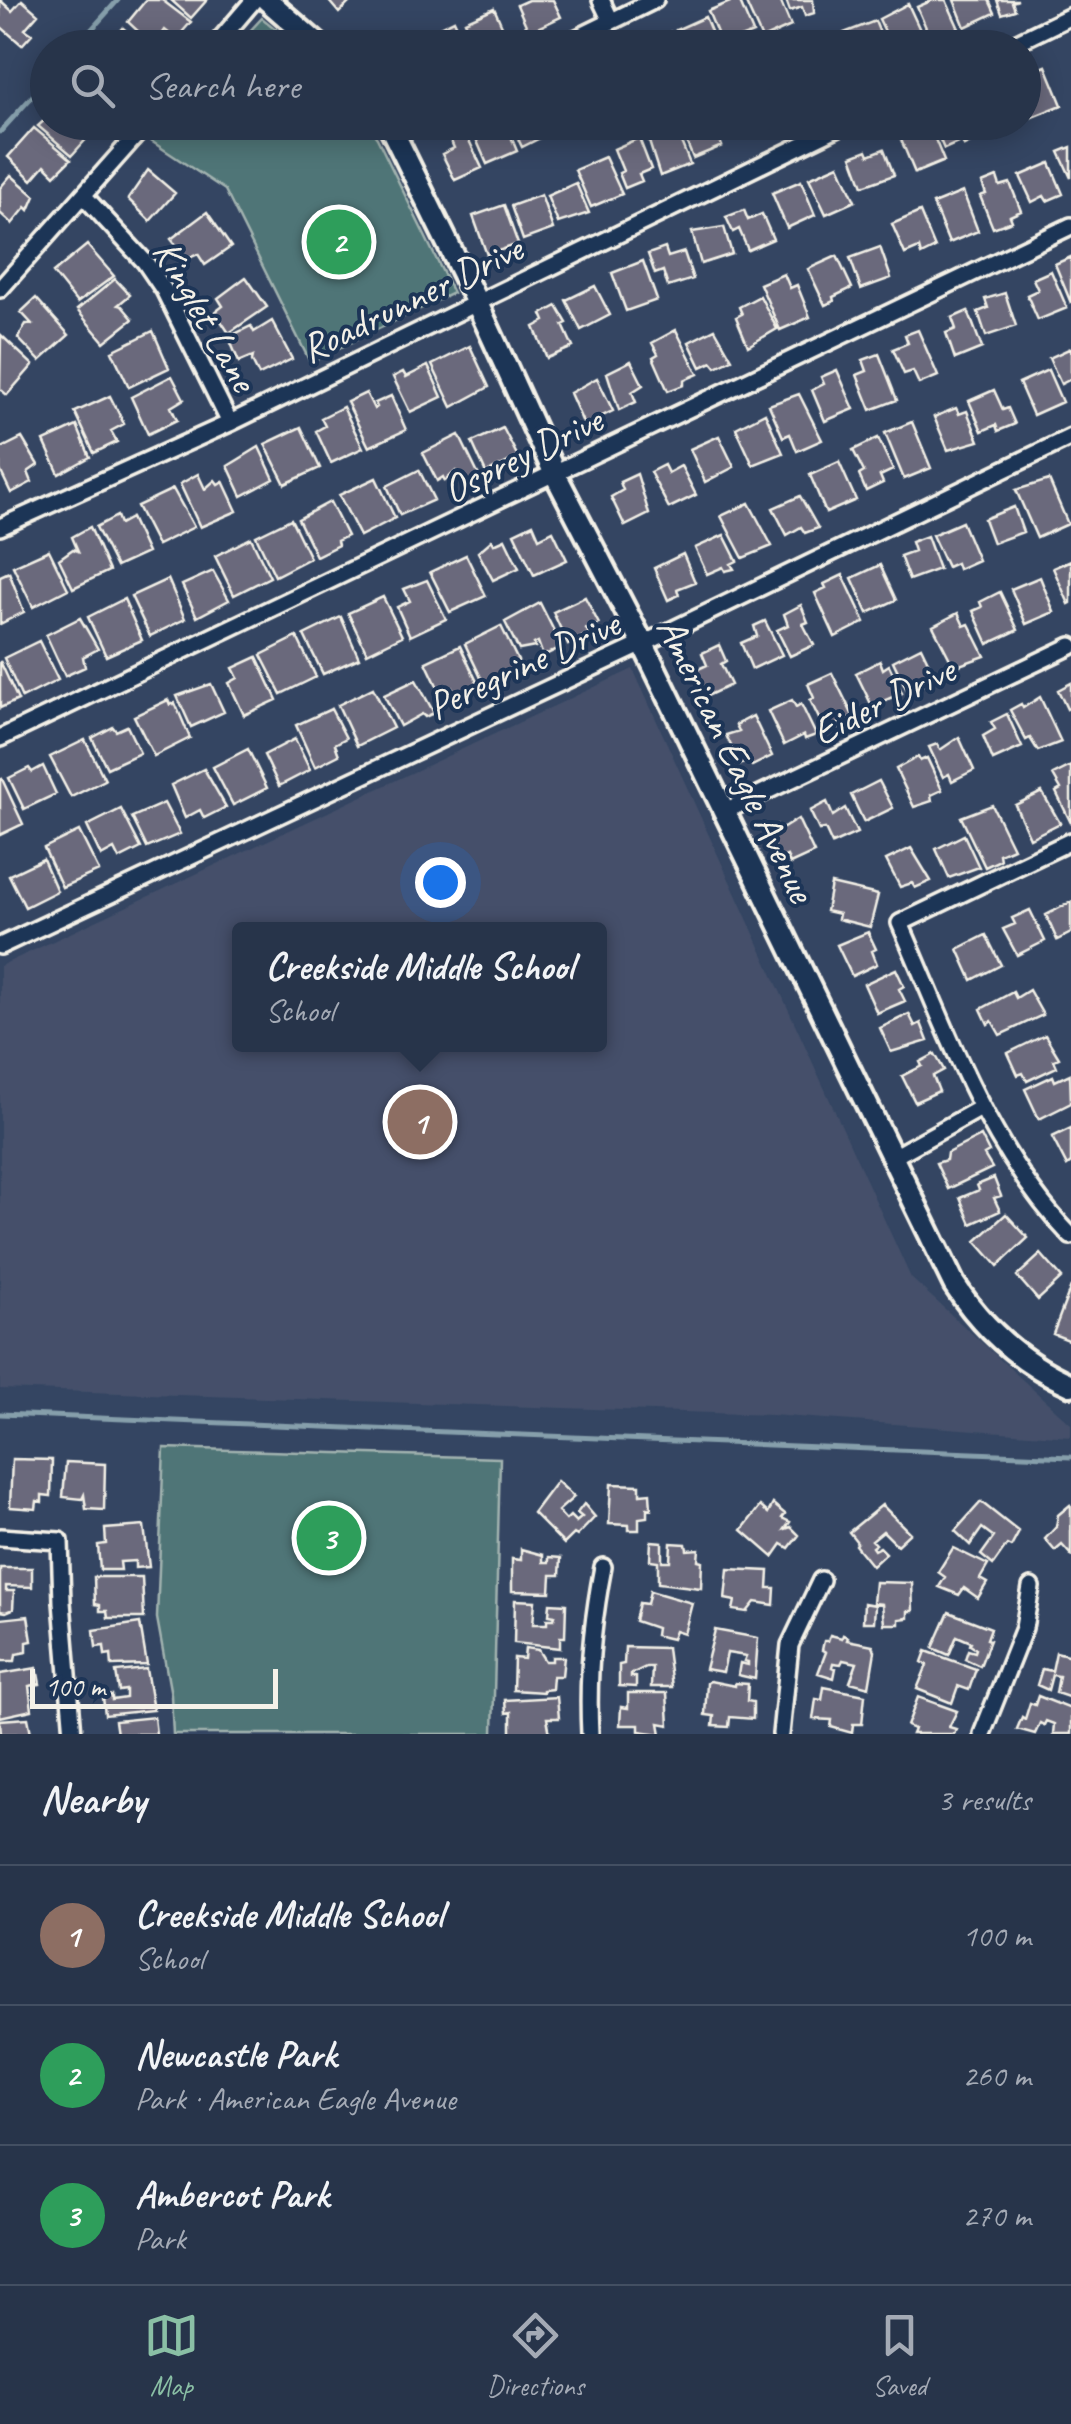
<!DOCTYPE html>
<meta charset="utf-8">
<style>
:root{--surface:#27344a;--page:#333f54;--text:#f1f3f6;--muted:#a4aab5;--line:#434f62;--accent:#8abfa5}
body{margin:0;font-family:Caveat,sans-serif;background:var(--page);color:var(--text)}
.scale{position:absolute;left:30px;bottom:25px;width:248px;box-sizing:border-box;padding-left:10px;border:5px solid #f4f1e8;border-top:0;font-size:28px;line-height:35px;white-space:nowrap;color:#f4f1e8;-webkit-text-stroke:8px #1d3557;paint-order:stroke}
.you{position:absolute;left:440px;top:882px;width:35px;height:35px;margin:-25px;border:8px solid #fff;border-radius:50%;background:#1a73e8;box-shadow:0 0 0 15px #1a73e833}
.badge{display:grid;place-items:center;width:65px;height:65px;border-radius:50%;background:var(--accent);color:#fff;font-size:32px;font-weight:700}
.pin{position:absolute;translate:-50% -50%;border:5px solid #fff;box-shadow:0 2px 10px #0006}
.popup{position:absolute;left:232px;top:922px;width:375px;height:130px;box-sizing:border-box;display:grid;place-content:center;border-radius:10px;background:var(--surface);filter:drop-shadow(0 2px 8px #0005);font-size:32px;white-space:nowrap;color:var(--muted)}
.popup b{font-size:38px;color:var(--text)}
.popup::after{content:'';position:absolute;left:50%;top:100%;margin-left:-20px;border:20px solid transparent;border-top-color:var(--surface)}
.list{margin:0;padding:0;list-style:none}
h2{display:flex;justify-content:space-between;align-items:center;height:130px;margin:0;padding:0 40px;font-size:42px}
h2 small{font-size:32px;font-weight:400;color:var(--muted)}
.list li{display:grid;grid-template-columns:65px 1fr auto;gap:30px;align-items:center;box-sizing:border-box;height:140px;padding:0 40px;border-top:2px solid var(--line)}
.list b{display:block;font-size:38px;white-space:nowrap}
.list p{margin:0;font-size:32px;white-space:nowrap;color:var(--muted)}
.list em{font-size:32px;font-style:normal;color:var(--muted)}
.icon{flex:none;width:55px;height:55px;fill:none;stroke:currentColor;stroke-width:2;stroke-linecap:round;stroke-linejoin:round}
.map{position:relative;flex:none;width:1071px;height:1734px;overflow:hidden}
.search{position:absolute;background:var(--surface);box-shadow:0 5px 25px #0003;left:30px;right:30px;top:30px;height:110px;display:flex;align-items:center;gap:25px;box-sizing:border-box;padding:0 35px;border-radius:55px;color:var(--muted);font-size:38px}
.sheet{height:550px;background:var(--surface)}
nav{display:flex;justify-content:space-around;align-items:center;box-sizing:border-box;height:140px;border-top:2px solid var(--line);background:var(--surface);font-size:28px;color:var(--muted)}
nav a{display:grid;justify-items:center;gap:5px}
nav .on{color:var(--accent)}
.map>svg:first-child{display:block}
</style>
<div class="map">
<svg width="1071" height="1734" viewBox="0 0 1071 1734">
<rect width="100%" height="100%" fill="#344562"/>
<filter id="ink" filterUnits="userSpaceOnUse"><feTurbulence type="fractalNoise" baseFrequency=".01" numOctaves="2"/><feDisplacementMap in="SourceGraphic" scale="20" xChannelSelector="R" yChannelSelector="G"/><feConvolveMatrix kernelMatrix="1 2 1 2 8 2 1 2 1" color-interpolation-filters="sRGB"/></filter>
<g filter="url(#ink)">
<path fill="#44506a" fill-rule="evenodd" d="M633 669 911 1278 1071 1424V1437L771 1415 0 1389V966ZM240 930H600V1044H240Z"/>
<path fill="#507577" stroke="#a2b3b0" stroke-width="2.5" d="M262 18 298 47H235Z
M168 122 366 123 377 138 453 293 310 362 225 190 151 141Z
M164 1448 500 1458 493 1734H173L171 1695 157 1618Z"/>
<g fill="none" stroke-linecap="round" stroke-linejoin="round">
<path stroke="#869fab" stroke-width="5" d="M75 48 118 0
M0 132 48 79
M0 1414 1071 1457"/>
</g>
<path fill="#6a697b" stroke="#f4f1e8" stroke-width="2.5" d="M0 0 12 11 22 0 38 14 25 29 32 34 22 45 0 26Z
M146 0H162L191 22 176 39 165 30 154 46 128 22Z
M171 0H207L191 18Z
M328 0H352L339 13Z
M528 0H553L561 17 529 32 517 5Z
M735 0H739L753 33 722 45 708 11Z
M780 0 791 26 762 39 745 1Z
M786 0H813L814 13 805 16 802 7 790 11Z
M933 0H946L960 31 946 38 943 32 930 37 917 7Z
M954 0H989L995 13 965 27Z
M997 0H1018L1012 2 1015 10 1002 14Z
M908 4 926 43 917 48H893L879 19Z
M494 8 506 35 476 48 465 21Z
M705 17 718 48H683L676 30Z
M454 20 467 48H431L425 34Z
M875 21 886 48H850L844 33Z
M123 28 145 48H107Z
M670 32 677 48H643L642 45Z
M1046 66 1062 105 1032 117 1024 96V75Z
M48 117V122H88L82 131 90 135 72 155 38 126Z
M491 122H505L517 151 487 164 473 132Z
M510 122H546L549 129 540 133 542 137 522 147Z
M662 122H673L690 164 660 176 645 129Z
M678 122H712L722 146 693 158Z
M719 122H754L756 127 740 133 738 127 722 132Z
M928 122 944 161 915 173 899 135Z
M932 122H978L985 136 964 146 962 141 944 149Z
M34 128 71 159 55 175 45 165 32 180 8 157Z
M465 132 482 168 455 180 442 154 454 148 450 139Z
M639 138 651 169 639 174 642 181 625 188 619 173 623 171 614 149Z
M1071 147V178L1059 152Z
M884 149 894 175 863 186 852 156 867 150 869 155Z
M605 157 622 194 591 207 575 170Z
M1050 163 1063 194 1047 201 1044 196 1032 202 1020 176Z
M839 165 855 201 826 214 809 178Z
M148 170 175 193 150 221 128 199Z
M11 175 35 196 29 210 26 207 12 224 0 213V188Z
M997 177 1000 186 1010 183 1021 211 1010 216 1012 221 993 228 980 196 986 194 982 183Z
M801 181 815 215 787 228 772 193Z
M576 183 589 213 558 223 547 196Z
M963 192 978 231 949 243 933 204Z
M541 195 553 229 523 240 511 206Z
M504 205 518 244 487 255 473 216Z
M744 210 748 220 762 214 773 239 748 250 739 229 733 232 726 217Z
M207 212 231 247 205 265 198 254 187 259 171 239Z
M920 212 935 248 921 255 919 248 905 254 892 224Z
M724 227 732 254 701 264 692 232Z
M87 245 114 276 77 303 53 273Z
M880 247 891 278 861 289 850 258Z
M665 248 668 257 684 252 693 279 668 287 663 271 655 274 648 254Z
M837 256 852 288 833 297 834 301 825 305 808 269Z
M1071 257V303L1055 264Z
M643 261 657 300 626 311 612 273Z
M1051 271 1067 308 1038 320 1027 295 1038 290 1033 279Z
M784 274 790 288 797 285 810 317 780 330 760 284Z
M246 277 267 307 229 333 215 312 223 306 218 298Z
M115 279 130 295 118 305 122 306 133 319 104 342 77 310Z
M595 286 610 315 581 330 566 300Z
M1005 293 1016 326 986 336 978 312 988 308 985 299Z
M760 296 777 329 748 346 736 317 742 314 739 307Z
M36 298 69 335 40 361 18 338 26 324H32L21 312Z
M557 306 567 323 563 325 573 347 547 358 534 327 545 321 542 314Z
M968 311 982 348 955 359 946 333 956 329 952 318Z
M272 321 292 359 259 375 252 361 253 356 239 362 231 343 237 340 235 334 251 326 254 332Z
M715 329 732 359 716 367 712 362 701 367 689 342Z
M676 330 698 374 684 380V385L668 391 653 357 658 354 652 343Z
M918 330 938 376 919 384 913 371 904 374 893 349 908 343 905 335Z
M153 331 169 368 129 387 112 351Z
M1 335 33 365 7 395 0 389Z
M470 346 489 387 452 407 432 365Z
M1071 348V379L1061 384 1049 358Z
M879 354 897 400 871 410 857 375 867 371 863 360Z
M631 361 643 385 632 392 636 402 619 410 607 373Z
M428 366 442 397 410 412 393 377 403 372 406 377Z
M837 370 854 409 825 421 812 390 824 384 821 377Z
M1048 370 1062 402 1033 415 1019 383Z
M172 376 184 399 171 407 177 420 148 434 131 397Z
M597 378 613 411 584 425 570 393Z
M994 390 1003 410 1008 408 1015 424 998 431 996 425 982 431 969 401Z
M366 393 374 409 377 407 375 403 391 396 406 430 369 447 347 402Z
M799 394 822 440 797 451 790 434 783 437 769 405Z
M110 396 124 424 111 431 117 442 94 453 75 412Z
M343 407 363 448 331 463 316 431 325 426 321 418Z
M956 408 959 414 967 411 979 441 948 450 934 417Z
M765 413 783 453 753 465 736 428Z
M912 422 931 468 904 479 885 433Z
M77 426 90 457 59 474 44 441Z
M301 427 320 468 285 484 265 444Z
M503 428 518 457 486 473 472 442Z
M459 435 479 476 463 485 456 471 445 481 443 477 437 481 423 453Z
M719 436 734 467 705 482 690 449Z
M22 438 38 465 28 472 32 482 11 493 0 470V449Z
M878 438 893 470 880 476 883 483 866 491 859 475 864 472 853 450Z
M259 447 274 479 242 496 228 466Z
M839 462 856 500 826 513 810 475Z
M664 465 668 473 681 466 696 495 669 508 650 472Z
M419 470 434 500 400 515 387 486Z
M198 474 205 489 215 480 218 484 223 481 237 511 200 527 180 484Z
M637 474 649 514 625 526 611 497 623 490 620 482Z
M376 478 395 518 360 536 339 495Z
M1049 480 1068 524 1037 538 1016 490Z
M173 489 194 527 157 545 137 506Z
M800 496 818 528 805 533 801 527 787 535 773 508Z
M330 502 347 536 337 541 338 545 316 556 298 519Z
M749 503 772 546 743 558 721 516Z
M1014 507 1023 532 993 543 984 519Z
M117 516 120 524 131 518 147 553 116 567 96 527Z
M291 519 310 558 275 576 256 536Z
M962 522 978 560 958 569 956 563 947 567 932 535Z
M533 524 539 538 553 531 567 560 534 575 514 533Z
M90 527 109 571 73 588 59 559 73 549 78 551 72 537Z
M724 535 737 561 731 564 734 569 725 571 723 567 707 574 695 548Z
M927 536 939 569 909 580 900 556 914 551 911 542Z
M251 538 270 577 234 595 215 556Z
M505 539 519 568 493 580 478 552 492 540 494 544Z
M49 550 68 589 33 607 13 566Z
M683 554 695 582 677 589 679 595 668 600 654 568Z
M466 555 486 596 450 612 430 572Z
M1071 560V603L1069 604 1053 568Z
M880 565 896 600 868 613 852 578Z
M213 571 229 600 197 617 182 585Z
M9 572 24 612 0 624V576Z
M843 575 865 622 835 637 815 593 826 588 824 584Z
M1040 577 1054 612 1026 624 1011 589Z
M168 579 185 619 150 636 131 596Z
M427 580 446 619 410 636 397 607 410 601 404 589Z
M1000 592 1018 630 988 644 973 611 982 607 980 602Z
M383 597 402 636 367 653 348 613Z
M585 597 599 624 586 629 589 633 568 645 553 612Z
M124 599 142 640 106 656 88 617Z
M540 603 562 647 543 656 538 642 534 644 535 647 519 650 505 622Z
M801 605 808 622 803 624 814 645 790 656 777 630 788 625 784 614Z
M958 613 964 626 969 624 985 656 954 667 933 626Z
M341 617 359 658 323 674 304 635Z
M80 618 98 649 83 657 85 667 65 676 46 635Z
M765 621 782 655 752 669 741 643 757 636 754 626Z
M501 626 521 667 484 684 465 644Z
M297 637 316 677 281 694 261 655Z
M39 641 58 680 22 698 4 658Z
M719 645 726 661 721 664 731 685 707 696 696 670 707 665 702 653Z
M460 646 479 686 456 697 452 688 441 694 426 662Z
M921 647 934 674 921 681 923 685 908 692 893 661Z
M257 657 277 700 244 715 229 683 238 678 233 668Z
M0 661 18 700 0 708Z
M880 661 883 669 889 665 902 693 872 706 856 673Z
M832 673 853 716 839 723 841 727 826 733 810 700 814 698 808 684Z
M416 680 434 713 425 717 422 714 400 726 384 695Z
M1071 683V707L1067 709 1058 690Z
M211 684 224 712 191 727 177 696Z
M373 688 393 728 357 746 338 705Z
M1040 697 1061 742 1038 751 1030 738 1026 740 1010 710 1021 704 1023 708Z
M168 700 170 705 175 703 190 738 154 756 134 716Z
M792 700 796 707 801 704 816 735 805 739 804 735 784 745 768 711Z
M331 709 346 738 335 744 339 755 315 767 296 725Z
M1007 714 1022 747 993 760 983 736 995 729 991 722Z
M753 716 772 756 752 766 748 761 740 765 726 735 739 731 736 725Z
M127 726 140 753 107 768 92 738 113 727 116 731Z
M959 737 974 770 952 781 949 774 943 777 929 747 937 744 940 750Z
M295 739 310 770 279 786 264 755Z
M85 740 105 780 71 797 50 757Z
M248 749 267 788 233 805 213 767Z
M918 757 920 761 927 758 942 790 931 795 932 801 914 807 896 769Z
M43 766 56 794 24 809 9 778 29 768 32 772Z
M1071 766V823L1056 792 1061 789 1053 775Z
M204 769 226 807 204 818 200 810 185 818 171 785Z
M2 779 23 824 0 835V780Z
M879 781 893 808 864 822 851 795Z
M1042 792 1060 823 1030 838 1015 805Z
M827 802 833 816 845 808 857 833 832 844 825 829 819 830 810 811Z
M164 803 180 834 147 848 132 817Z
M992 805 1013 848 999 854 1000 860 985 867 961 817Z
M121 809 141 848 119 859 114 849 101 856 87 826Z
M798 819 814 853 790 864 787 856 780 859 767 830 777 825 780 830Z
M79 831 99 871 62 887 44 848Z
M964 835 979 867 949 878 936 849Z
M911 848 931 881 915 888 912 883 900 887 886 860Z
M43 859 57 891 25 907 9 875Z
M831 884 878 895 870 927 838 919 839 914 826 911Z
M1071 902V933L1057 940 1046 915Z
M1030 910 1045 941 1017 955 1003 929 1015 924 1012 918Z
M868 932 876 949 872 951 877 964 852 976 837 945Z
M986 935 1001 965 972 980 958 949Z
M896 969 904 986 899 989 905 1001 877 1013 864 984Z
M1029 990 1043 1015 1000 1035 992 1021 988 1024 981 1009 1013 992 1016 998Z
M909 1014 915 1026 921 1023 928 1041 891 1052 880 1028Z
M1045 1035 1059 1058 1054 1060 1057 1067 1027 1081 1023 1073 1018 1075 1008 1053Z
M935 1054 944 1070 933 1076 939 1091 915 1102 902 1076 922 1066 920 1062Z
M1070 1074 1071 1103 1039 1119 1025 1089 1053 1076 1055 1081Z
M1071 1128V1163L1067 1166 1052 1137Z
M981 1136 989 1152 984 1155 992 1168 948 1189 936 1163 946 1160 947 1153Z
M994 1178 1001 1196 994 1198 1000 1211 971 1224 960 1198 979 1190 977 1185Z
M1006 1214 1028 1238 998 1266 976 1241Z
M1041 1254 1062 1278 1038 1300 1017 1276Z
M1071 1286V1341L1053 1334Z
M12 1459 52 1460 51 1496 42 1495V1502L37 1501 36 1509 10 1507Z
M66 1462 105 1464 104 1510 86 1509 84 1495 82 1499 63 1497Z
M557 1481 574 1497 558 1511 566 1520 570 1516 576 1522 582 1517 577 1513 584 1504 595 1517 577 1536 574 1534 564 1544 533 1513Z
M611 1484 640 1485V1494L650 1493 651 1509 647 1508V1517L639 1518V1530H629V1525L609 1524Z
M981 1502 1019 1532 1011 1547 1007 1545 993 1565 981 1555 994 1537 982 1528 970 1545 955 1531Z
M773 1504 785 1514 782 1518 790 1522 785 1529 791 1527 799 1535 789 1548 782 1544 773 1557 742 1530 760 1506 768 1513Z
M882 1505 910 1533 897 1545 883 1531 872 1540 876 1544 872 1547 874 1550 880 1547 886 1553 872 1566 855 1545 857 1542 849 1532Z
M1070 1505 1071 1507V1555L1062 1545 1055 1551 1045 1539 1056 1527 1058 1515Z
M144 1526 149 1567 135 1568V1561L120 1562 121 1570H100L98 1545 106 1544 105 1529Z
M651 1541 662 1542V1561H670L671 1543 686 1544 687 1550 699 1549 698 1560 702 1561 701 1588 658 1583V1561L650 1560Z
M953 1548 988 1565 980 1579 987 1583 978 1598 964 1588 959 1595 939 1587 945 1577 938 1572Z
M521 1549 543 1555V1562H549V1557L561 1558 560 1575H551L550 1592 512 1591V1559L521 1560Z
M0 1568H32V1587L6 1586V1591H14L13 1609 6 1612 0 1611Z
M728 1569 769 1571 768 1588H775L774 1605 755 1602 747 1612 733 1610 735 1601 725 1599Z
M94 1577H142L144 1618H108L107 1611H100V1605L95 1604Z
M875 1582 912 1583 913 1611H908V1618L899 1619V1624H884L882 1604 873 1603Z
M650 1591 692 1603 684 1634 675 1631 672 1639 655 1635 656 1628 635 1621 639 1603 647 1604Z
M515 1600 535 1601 533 1624H547V1619H554L555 1616 549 1615 550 1603 566 1604 565 1637H560V1648L514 1643Z
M864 1603 875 1605 874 1622H863Z
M949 1612 991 1628 987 1639 990 1640 980 1666 965 1659 968 1650 975 1652 976 1649 970 1645 971 1642 957 1636 949 1655 933 1648Z
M28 1616 32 1641 27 1642V1652L16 1654 15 1661H0V1619Z
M140 1623 147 1665 112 1666 111 1654 105 1655 104 1646 96 1647 94 1630Z
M715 1630 758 1638 755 1679 738 1675 740 1663 748 1665V1662L744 1661 746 1656 727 1653 723 1672 705 1669Z
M830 1635 842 1638 843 1635 848 1637 847 1640 873 1645 875 1651 869 1687 850 1682 857 1663 843 1660 841 1664 833 1663 832 1667 836 1668 834 1678 818 1673 826 1652 822 1650 824 1641H828Z
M625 1647 667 1648 672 1687H651L652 1667H646L631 1674V1677H636V1687L619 1686V1665L624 1664Z
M525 1648 538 1650 545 1661H552V1657H564L562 1676H553L552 1689 543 1690V1692L513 1690 514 1658 524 1659Z
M926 1651 976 1669 969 1690 958 1686 952 1703 917 1689 927 1665 922 1662Z
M1056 1652 1071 1656V1698L1056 1693 1059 1676 1052 1675 1048 1690 1037 1685 1042 1669 1052 1671Z
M37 1668 40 1684 29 1686 32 1710 0 1717V1674Z
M146 1669 153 1710 105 1715 103 1697 112 1695V1700L126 1698V1690L119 1691 116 1672Z
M710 1681 735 1686V1683L748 1684 747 1701 753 1702V1719L730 1717 729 1727 713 1726 714 1716 705 1715 707 1683Z
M824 1687 865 1695 862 1724H853L852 1733 831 1727 832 1720 813 1719 816 1699 822 1700Z
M628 1693H667L669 1725 659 1723 661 1734 639 1731V1725H620L621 1707 628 1708Z
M1038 1696 1071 1709V1734H1053L1054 1724 1046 1721 1044 1725 1040 1723 1035 1734 1017 1729 1022 1717 1025 1719 1030 1703 1035 1705Z
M557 1697 559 1718H547L550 1734H511V1712L506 1713 505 1700Z
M918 1697 957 1711 949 1727 956 1729 954 1734H912L914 1729 907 1726Z
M154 1717 156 1734H113H117L115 1721Z
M28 1718 31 1733 38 1734H1L0 1720Z"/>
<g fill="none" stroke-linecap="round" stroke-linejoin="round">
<defs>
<path id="minor" d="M601 0 611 21
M213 48 254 0
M557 48 655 0
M1005 48 1071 16
M84 196 145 262 164 290 230 423
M0 289 148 122
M0 527 230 423 849 122
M0 738 1071 226
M723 812 1071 646
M1071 841 900 923C947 1030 988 1150 1071 1236
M0 946 643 644 1071 437
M893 1157 981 1108
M0 1537 60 1541 62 1602 73 1734
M590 1734C587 1677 592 1623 603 1567
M781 1734 790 1645 821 1580
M982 1734 1024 1628 1031 1587"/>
<path id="tertiary" d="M267 0 322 48
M388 122 476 301 555 474 643 644 954 1284C984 1330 1021 1363 1071 1385"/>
</defs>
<use href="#minor" stroke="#f4f1e8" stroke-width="22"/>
<use href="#tertiary" stroke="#f4f1e8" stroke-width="28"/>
<use href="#minor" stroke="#1d3557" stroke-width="15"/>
<use href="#tertiary" stroke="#1d3557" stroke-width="20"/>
</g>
</g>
<g text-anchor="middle" stroke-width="8" stroke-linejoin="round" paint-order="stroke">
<g font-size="40" fill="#f4f1e8" stroke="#1d3557">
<text transform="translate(411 298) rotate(-26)" y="14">Roadrunner Drive</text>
<text transform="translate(206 315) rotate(60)" y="14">Kinglet Lane</text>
<text transform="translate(522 454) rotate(-26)" y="14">Osprey Drive</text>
<text transform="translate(523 664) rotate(-25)" y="14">Peregrine Drive</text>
<text transform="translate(883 700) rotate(-26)" y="14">Eider Drive</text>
<text transform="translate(737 759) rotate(64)" y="14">American Eagle Avenue</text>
</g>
</g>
</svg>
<div class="scale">100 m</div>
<div class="you"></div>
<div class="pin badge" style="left:420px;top:1122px;background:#8d6e63">1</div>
<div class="popup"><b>Creekside Middle School</b>School</div>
<div class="pin badge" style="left:339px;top:242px;background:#2e9e5b">2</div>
<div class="pin badge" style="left:329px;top:1538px;background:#2e9e5b">3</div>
<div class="search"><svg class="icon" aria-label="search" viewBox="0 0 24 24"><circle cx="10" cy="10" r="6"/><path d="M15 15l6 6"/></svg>Search here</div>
</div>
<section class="sheet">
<h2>Nearby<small>3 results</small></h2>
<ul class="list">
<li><span class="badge" style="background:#8d6e63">1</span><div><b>Creekside Middle School</b><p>School</p></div><em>100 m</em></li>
<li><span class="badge" style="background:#2e9e5b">2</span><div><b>Newcastle Park</b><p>Park · American Eagle Avenue</p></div><em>260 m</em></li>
<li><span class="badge" style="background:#2e9e5b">3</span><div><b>Ambercot Park</b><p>Park</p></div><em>270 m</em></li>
</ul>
</section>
<nav>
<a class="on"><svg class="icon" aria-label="map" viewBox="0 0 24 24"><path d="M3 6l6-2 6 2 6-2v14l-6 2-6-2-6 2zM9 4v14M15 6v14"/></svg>Map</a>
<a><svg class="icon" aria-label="directions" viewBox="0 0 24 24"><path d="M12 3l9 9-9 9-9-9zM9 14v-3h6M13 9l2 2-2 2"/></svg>Directions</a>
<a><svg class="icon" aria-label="saved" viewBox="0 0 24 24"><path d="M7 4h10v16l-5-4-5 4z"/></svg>Saved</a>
</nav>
